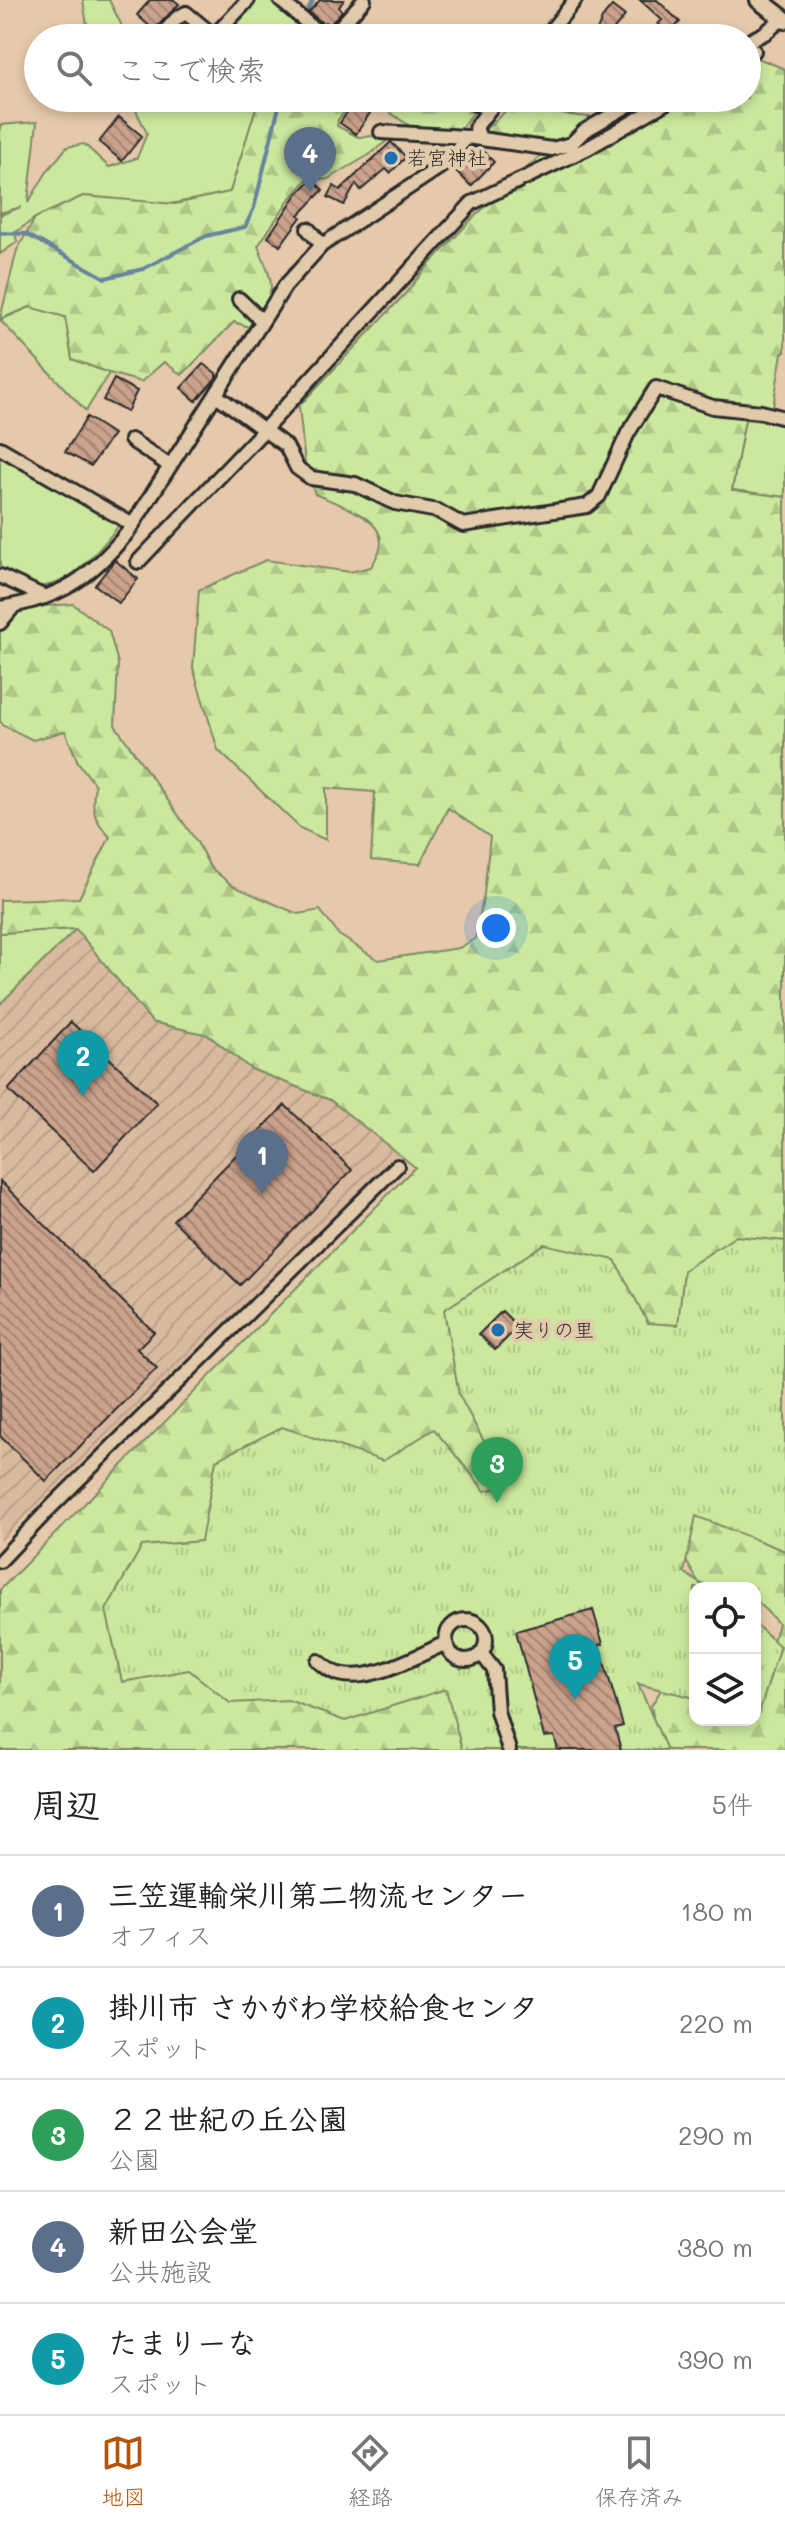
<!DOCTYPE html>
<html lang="ja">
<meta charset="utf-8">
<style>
:root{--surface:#fff;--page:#f2f2f2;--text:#222;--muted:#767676;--line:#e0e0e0;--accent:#b45309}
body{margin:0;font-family:Mali,"Klee One",sans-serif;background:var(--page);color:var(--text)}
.controls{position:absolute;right:24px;bottom:24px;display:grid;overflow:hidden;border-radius:16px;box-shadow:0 4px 12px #0003}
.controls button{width:72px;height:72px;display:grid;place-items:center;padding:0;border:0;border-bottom:2px solid var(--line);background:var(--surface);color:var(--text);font:40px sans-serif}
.you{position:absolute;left:496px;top:928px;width:28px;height:28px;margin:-20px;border:6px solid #fff;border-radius:50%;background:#1a73e8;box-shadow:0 0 0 12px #1a73e833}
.badge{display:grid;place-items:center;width:52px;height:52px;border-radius:50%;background:var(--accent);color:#fff;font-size:26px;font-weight:700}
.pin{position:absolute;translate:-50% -66px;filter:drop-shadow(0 2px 4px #0008)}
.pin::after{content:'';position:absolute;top:42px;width:28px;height:24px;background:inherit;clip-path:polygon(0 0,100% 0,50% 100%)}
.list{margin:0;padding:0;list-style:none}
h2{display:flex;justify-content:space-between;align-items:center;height:104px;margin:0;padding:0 32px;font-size:34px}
h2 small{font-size:26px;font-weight:400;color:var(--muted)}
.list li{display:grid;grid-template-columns:52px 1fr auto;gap:24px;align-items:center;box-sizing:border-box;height:112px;padding:0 32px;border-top:2px solid var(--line)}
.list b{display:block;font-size:30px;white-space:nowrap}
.list p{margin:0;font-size:26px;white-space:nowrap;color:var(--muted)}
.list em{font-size:26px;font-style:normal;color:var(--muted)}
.icon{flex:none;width:44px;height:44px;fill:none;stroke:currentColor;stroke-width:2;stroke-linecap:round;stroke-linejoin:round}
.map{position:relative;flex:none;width:785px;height:1750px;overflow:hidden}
.search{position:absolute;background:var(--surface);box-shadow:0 4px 12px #0003;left:24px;right:24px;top:24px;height:88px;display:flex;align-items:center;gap:20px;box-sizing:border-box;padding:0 28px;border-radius:44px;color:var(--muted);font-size:30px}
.sheet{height:664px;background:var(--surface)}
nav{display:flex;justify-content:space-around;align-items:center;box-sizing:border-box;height:112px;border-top:2px solid var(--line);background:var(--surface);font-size:22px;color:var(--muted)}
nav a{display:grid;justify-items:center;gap:4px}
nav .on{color:var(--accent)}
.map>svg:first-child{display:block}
</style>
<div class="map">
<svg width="785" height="1750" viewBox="0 0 785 1750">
<defs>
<pattern id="industrial-furrows" width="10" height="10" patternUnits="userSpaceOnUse" patternTransform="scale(2)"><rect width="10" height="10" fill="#d9ba9f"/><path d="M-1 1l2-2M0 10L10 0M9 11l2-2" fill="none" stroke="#baa089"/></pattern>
<pattern id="forest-firs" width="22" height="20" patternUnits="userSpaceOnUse" patternTransform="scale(2)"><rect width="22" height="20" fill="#cbe89e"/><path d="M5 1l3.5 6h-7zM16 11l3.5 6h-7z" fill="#aec788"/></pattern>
<pattern id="park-tufts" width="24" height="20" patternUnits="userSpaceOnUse" patternTransform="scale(2)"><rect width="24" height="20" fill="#cbe89e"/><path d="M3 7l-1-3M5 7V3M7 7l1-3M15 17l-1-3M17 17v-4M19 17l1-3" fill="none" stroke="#aec788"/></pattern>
<pattern id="building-back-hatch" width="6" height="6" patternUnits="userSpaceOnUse" patternTransform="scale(2)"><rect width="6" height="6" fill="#cba28c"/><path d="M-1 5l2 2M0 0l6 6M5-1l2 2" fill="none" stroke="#a58473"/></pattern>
</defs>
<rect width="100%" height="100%" fill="#e5c9aa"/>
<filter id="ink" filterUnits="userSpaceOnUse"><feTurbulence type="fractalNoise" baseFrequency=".0125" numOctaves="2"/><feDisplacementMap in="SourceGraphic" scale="16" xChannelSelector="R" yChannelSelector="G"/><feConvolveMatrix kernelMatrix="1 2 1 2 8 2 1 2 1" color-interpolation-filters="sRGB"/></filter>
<g filter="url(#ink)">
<path fill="url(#industrial-furrows)" d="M76 929 152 1022 208 1035 251 1069 330 1100 400 1153 0 1542V1004Z"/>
<path fill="#cbe89e" stroke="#7b8a64" stroke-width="2" d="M83 0H109L121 24 123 38H89Z
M248 0H280L304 18 293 38H195L202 26 214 36Z
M130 98H259L230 192 171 204 83 196 35 218 15 233 17 242 0 254V215L21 207 0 213V125L37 122 28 203 48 170 67 147 84 144 109 167 137 158 147 133Z
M30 307 66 317 72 359 109 373 86 411 0 320Z
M745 419 785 424V497L732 490Z
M0 455 119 525C102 547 71 586 41 586 31 586 10 573 0 569Z
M76 929 0 1004V933Z"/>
<path fill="url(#forest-firs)" stroke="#7b8a64" stroke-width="2" d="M747 54 785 69V352L782 353 773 407 785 411V424L780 422 745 419 732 490 785 497V1259L706 1332 529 1478 445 1664 494 1750H0V1590L415 1167 330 1100 251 1069 208 1035 152 1022 76 929 0 933V900L79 898 110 837C93 818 91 812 95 785L78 762 65 731 33 740 4 726 0 721V615L45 606 73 604 109 631 118 663 115 725 197 842 210 867 233 886 298 914 320 910 339 935 378 960 459 948 475 939 484 894 490 837 448 808 420 864 371 860 375 792 326 788V840L300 828 218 750 193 668 199 590 266 560 350 572 371 567C374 562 378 555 380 549 389 518 336 504 315 494L305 464 299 406 405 294 426 268 473 218 553 144 479 136 516 101 560 114 597 118 639 98H747Z
M259 98H452L476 109 458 132 416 130 377 104 374 109 353 101 338 120 337 126 358 137 394 135 369 155 326 180 310 176 288 201 258 246C276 290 277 288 249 327L234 322 182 375 164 362 141 382 109 373 72 359 65 317 30 307 0 319 17 250 35 218 83 196 175 204 230 192Z
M684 1497 785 1523V1750H659L651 1706 666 1682 695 1695V1720H755V1690L763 1676 778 1623 755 1599V1588H717L699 1583 682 1554Z"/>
<path fill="url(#park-tufts)" stroke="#7b8a64" stroke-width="2" d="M736 1236 785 1241V1551L696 1516 684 1572 706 1588H695V1698L638 1684 667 1750H462L446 1689 345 1721 288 1700 230 1703 189 1670 122 1682 106 1610 142 1546 201 1541 216 1460 282 1427 383 1461 434 1429 485 1491 508 1486 459 1395 444 1310 544 1244 615 1260 648 1323 678 1325 684 1270Z
M755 1624 780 1646 759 1713 755 1712Z"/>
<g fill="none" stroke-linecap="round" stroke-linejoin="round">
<path stroke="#66849e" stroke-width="4" d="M296 38 299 27 313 0
M0 233 26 234 105 278 143 269 206 236 245 227 254 208 281 98"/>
</g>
<path fill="url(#building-back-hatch)" stroke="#2b2b2b" stroke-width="2" d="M150 0H174L179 4 154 30 137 15Z
M320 0H344L339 7 342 11 329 26 325 22 323 24 309 12Z
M640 0H657L680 22 668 34 658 24 662 20Z
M612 6 625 16 607 38H594L602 18Z
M353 103 370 113 356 134 340 123Z
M119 117 142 136 122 161 99 142Z
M391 142 406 157 390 173 386 169 361 190 356 184 344 205 328 197 334 186 340 190Z
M473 147 480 148 494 162 471 186 453 168Z
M312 179 323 190 299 215 301 217 280 246 268 237 297 194Z
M203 364 216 373V378L196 401 181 388Z
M114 379 137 391 127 412 103 400Z
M87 417 113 434 91 466 65 452Z
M115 560 138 579 119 603 95 585Z
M71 1022 157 1103 94 1171 8 1090Z
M285 1105 352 1170 240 1285 173 1220Z
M0 1181 154 1332 137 1349 157 1368 46 1481 0 1436Z
M502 1311 518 1327 495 1350 479 1334Z
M593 1610 603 1644 599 1645 623 1726 615 1728 621 1750H558L554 1736 544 1737 516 1631Z"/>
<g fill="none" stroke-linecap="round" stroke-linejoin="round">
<defs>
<path id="minor" d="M280 0 325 38
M159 38 177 18 186 13 214 36 248 0
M330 38 364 0
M545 38 575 0
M747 42 765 33 782 19
M747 55 754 51
M459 98 490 109
M381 132 467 137 552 149 571 144 584 131 641 98
M308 229 322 245
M239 299 262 321
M216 395 286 446 297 468 311 478 355 484 395 503 438 511 463 525 587 506 599 496 628 433 656 388 713 407 761 412 785 418
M131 440 170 466
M0 448 133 525
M138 562 264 430 472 203 588 148 674 98
M0 576 45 597
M0 608C62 598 89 579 128 532L285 286 322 245 446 163 467 137 479 136 476 127 498 98
M0 623 14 606
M0 1561 52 1506 397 1166
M446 1640a20 20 0 1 1 40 0a20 20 0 1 1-40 0Z
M481 1653 494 1670 497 1711 509 1750
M318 1661C324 1666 331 1672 339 1674 370 1683 417 1656 446 1643"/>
<path id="major" d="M759 0 785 20"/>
</defs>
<use href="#minor" stroke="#2b2b2b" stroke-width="18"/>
<use href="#major" stroke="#2b2b2b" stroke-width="22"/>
<use href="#minor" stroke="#e1cbab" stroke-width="12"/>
<use href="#major" stroke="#e1cbab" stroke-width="16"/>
</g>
</g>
<g fill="#1f6fb2" stroke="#e1cbab" stroke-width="3">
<circle cx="391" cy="158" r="8"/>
<circle cx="498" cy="1330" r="8"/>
</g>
<g text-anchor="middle" stroke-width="8" stroke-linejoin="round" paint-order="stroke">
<g font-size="20" fill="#2b2b2b" stroke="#e1cbab" text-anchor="start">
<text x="407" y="165">若宮神社</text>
<text x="514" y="1337">実りの里</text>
</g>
</g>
</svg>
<div class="controls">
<button><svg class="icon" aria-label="locate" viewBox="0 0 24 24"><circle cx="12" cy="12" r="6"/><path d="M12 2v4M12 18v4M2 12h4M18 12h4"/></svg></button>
<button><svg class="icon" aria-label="layers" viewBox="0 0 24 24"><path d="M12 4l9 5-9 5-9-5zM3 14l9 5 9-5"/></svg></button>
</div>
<div class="you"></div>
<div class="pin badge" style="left:262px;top:1195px;background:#5c6f8a">1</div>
<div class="pin badge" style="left:83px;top:1096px;background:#0f9aa8">2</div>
<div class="pin badge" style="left:497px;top:1503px;background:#2e9e5b">3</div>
<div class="pin badge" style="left:310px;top:193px;background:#5c6f8a">4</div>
<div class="pin badge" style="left:575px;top:1700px;background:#0f9aa8">5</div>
<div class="search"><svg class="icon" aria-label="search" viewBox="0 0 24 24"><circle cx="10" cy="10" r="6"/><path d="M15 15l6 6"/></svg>ここで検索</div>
</div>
<section class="sheet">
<h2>周辺<small>5件</small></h2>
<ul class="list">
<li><span class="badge" style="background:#5c6f8a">1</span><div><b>三笠運輸栄川第二物流センター</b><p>オフィス</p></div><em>180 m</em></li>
<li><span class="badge" style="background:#0f9aa8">2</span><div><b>掛川市 さかがわ学校給食センタ</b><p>スポット</p></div><em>220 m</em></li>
<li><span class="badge" style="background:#2e9e5b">3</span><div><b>２２世紀の丘公園</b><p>公園</p></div><em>290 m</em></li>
<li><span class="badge" style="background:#5c6f8a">4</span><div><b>新田公会堂</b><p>公共施設</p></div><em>380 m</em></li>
<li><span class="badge" style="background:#0f9aa8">5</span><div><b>たまりーな</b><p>スポット</p></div><em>390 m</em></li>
</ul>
</section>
<nav>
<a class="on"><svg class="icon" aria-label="map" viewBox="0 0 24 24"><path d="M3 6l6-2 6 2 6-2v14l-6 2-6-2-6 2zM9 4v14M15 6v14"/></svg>地図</a>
<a><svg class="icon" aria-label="directions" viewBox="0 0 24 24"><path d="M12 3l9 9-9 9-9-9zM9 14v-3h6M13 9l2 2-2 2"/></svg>経路</a>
<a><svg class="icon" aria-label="saved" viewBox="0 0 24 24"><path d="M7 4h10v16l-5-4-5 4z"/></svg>保存済み</a>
</nav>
